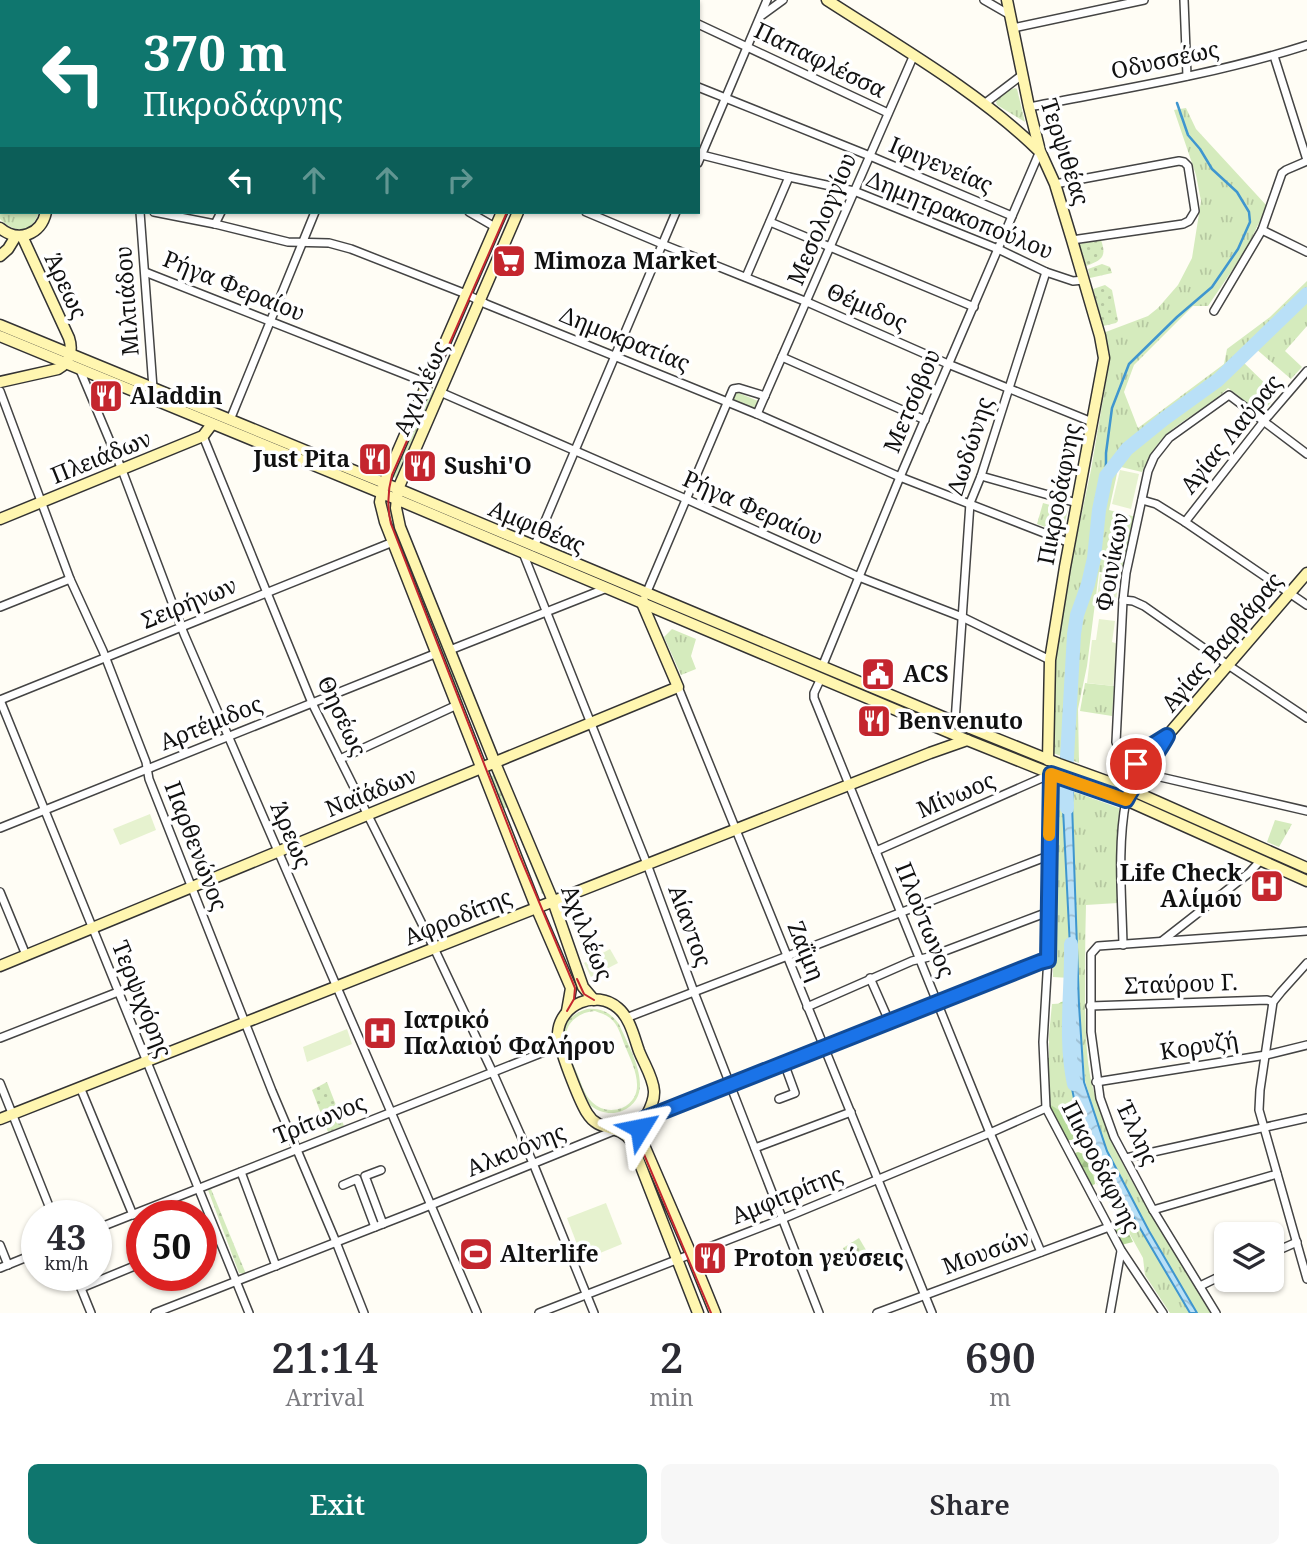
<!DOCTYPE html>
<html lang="en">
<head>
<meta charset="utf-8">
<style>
  :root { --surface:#fff; --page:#f7f7f7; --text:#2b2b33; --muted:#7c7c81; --accent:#0f766e }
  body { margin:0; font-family:"Noto Serif",serif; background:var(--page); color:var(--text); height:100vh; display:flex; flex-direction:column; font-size:26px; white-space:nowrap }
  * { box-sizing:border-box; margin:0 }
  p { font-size:23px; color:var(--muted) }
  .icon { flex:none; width:38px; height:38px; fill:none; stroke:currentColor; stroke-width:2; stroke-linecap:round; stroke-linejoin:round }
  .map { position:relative; height:1313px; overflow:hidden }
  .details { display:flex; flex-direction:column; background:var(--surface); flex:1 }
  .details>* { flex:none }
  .top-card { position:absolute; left:0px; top:0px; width:700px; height:214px; box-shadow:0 2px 5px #0004; background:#0f766e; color:#fff; overflow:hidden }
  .buttons { position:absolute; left:1214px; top:1222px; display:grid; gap:14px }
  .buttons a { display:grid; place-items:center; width:70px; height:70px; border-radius:10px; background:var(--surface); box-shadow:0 2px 5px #0004; font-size:35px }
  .speed { position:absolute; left:21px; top:1200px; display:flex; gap:14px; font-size:35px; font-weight:700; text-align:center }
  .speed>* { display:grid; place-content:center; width:91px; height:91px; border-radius:50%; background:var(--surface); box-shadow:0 2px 5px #0004; line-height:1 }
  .speed small { font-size:18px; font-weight:400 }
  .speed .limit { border:10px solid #d22; background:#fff; color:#111 }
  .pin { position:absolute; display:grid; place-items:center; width:60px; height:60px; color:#fff; margin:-30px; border:4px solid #fff; border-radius:50%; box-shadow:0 2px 7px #0007 }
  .me { position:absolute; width:77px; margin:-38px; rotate:55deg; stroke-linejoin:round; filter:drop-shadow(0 0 5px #0008) }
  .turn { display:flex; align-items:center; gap:24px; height:147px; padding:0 28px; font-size:32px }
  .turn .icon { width:91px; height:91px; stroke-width:2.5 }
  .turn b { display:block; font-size:49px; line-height:60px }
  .lanes { display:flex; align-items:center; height:66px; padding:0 28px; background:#0003; justify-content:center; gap:35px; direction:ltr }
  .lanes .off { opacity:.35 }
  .eta { display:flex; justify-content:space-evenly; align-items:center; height:119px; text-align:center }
  .eta b { font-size:42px; font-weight:600; line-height:49px }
  .cta { display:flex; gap:14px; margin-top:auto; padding:14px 28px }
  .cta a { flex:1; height:80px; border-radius:10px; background:var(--accent); color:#fff; font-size:28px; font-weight:600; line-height:80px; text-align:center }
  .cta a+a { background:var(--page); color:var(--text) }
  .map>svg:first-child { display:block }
  .grass { fill:url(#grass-dots); fill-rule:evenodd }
  .forest { fill:url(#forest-firs) }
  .park { fill:url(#park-tufts) }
  .pitch { fill:#e6f2cf }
  .water { fill:url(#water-waves); stroke:#3f96cf; stroke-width:2 }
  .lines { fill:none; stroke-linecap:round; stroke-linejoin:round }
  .stream { stroke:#3f96cf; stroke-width:2.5 }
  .river { stroke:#b9e0f7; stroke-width:14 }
  .street-casing { stroke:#444; stroke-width:10 }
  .secondary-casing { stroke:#333; stroke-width:13 }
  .street { stroke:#fff; stroke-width:7 }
  .secondary { stroke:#fff6b0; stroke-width:10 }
  .tram { stroke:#c4262e; stroke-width:2 }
  .route-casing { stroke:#114b97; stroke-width:18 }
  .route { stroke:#1a73e8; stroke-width:12 }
  .slow { stroke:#f59e0b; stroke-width:12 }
  .labels { text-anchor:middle; stroke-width:7; stroke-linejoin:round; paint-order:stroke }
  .street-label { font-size:23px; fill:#111; stroke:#fff }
  .poi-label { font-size:23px; font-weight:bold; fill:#111; stroke:#fff; text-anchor:start }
</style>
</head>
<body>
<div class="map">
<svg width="1307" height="1313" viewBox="0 0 1307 1313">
  <defs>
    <pattern id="grass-dots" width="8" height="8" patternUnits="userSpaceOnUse" patternTransform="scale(1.75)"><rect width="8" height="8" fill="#d5ebbd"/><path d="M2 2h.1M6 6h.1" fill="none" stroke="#b6c8a1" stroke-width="1.8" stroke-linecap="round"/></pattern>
    <pattern id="forest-firs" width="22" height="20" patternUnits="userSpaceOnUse" patternTransform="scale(1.75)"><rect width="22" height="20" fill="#b9dc9c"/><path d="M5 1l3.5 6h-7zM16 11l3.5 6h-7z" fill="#9ebc85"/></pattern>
    <pattern id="park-tufts" width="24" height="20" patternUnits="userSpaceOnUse" patternTransform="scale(1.75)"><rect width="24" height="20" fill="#d5ebbd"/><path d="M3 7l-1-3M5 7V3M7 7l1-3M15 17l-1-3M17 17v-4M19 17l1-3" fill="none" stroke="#b6c8a1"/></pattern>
    <pattern id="water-waves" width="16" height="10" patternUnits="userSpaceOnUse" patternTransform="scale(1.75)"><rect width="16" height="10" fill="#b9e0f7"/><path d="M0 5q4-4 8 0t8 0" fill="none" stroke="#9ebfd3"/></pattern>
  </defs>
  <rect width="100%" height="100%" fill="#fffdf5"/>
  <g class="grass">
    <path d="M1101 240C1107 257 1102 260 1086 266L1079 244Z"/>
    <polygon points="1102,264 1110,267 1112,273 1090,278 1088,269"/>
    <polygon points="1105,285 1112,290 1118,321 1116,323 1103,326 1093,289"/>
    <polygon points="465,304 467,305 432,390 435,390 471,307 473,308 401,474 398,473 396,478 391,476"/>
    <polygon points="385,501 395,505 441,635 434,637 392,531 385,507"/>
    <polygon points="442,639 464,695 461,697 464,706 461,707 435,641"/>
    <polygon points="497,774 546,893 542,894 508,807 503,809 538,897 535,898 487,778"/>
    <path d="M587 1009C601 1008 610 1012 619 1024 629 1048 659 1095 622 1111 612 1115 600 1113 591 1106 583 1099 580 1086 576 1077 565 1052 550 1020 587 1009ZM595 1011C600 1013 605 1014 610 1018 618 1024 621 1036 625 1046 633 1065 649 1095 622 1108 611 1112 600 1110 592 1102 584 1095 581 1082 577 1073 573 1063 567 1053 566 1043 563 1024 578 1012 595 1011Z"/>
    <polygon points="327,1082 344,1126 328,1132 312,1090"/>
    <polygon points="211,1189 246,1274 239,1273 208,1190"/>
    <polygon points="859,1238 869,1255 858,1265 850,1263 843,1248"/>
  </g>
  <g class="forest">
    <polygon points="1066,1001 1069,1008 1082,1134 1075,1140 1067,1140 1063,1136 1048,1107 1047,1086 1051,1085 1051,1077 1046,1077 1046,1058 1058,1057 1054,1007 1061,1002"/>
    <polygon points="1078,1152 1086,1155 1093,1170 1095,1184 1091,1186 1072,1154"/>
    <polygon points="1123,1222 1133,1242 1121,1245 1111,1226"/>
  </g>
  <g class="park">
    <path d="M1015 88 1017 89 1025 122 997 105 996 102C999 96 1008 90 1015 88Z"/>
    <path d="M1186 108 1196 129 1267 206 1246 250 1208 306H1193L1134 365 1124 392 1138 428 1224 364 1227 349 1270 317 1307 281V326L1285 351 1302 367 1291 379 1255 348 1242 361 1277 395 1261 414 1228 388C1210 407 1185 417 1166 435 1155 445 1149 458 1142 472L1121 467 1118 469 1109 510 1136 517 1121 575 1099 572 1087 666 1078 709 1079 763 1053 753 1054 658 1064 597 1091 470 1108 370 1110 353 1103 333 1148 316 1158 308 1178 285 1192 258 1201 201 1196 175 1174 110Z"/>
    <path d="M0 182H2V212H39C32 234 15 234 0 219Z"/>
    <polygon points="734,391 758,401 755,409 730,400"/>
    <polygon points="1043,503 1068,510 1062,533 1037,524"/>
    <polygon points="672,629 696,639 691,656 696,669 681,675 664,637"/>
    <polygon points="1085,683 1114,686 1112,716 1080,711"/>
    <path d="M1055 785 1119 808 1118 903 1086 905C1085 939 1085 973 1085 1007 1086 1035 1086 1065 1094 1092 1117 1173 1171 1242 1214 1313H1197L1149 1231 1106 1150 1085 1081 1079 1005 1072 803 1073 794 1063 789 1072 987 1070 1008 1071 1084 1077 1113 1098 1157 1190 1313H1170L1145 1275 1143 1258 1122 1220 1096 1183 1067 1115 1049 1104V1035L1052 1004 1070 1003V978L1053 977Z"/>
    <polygon points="1275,820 1292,824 1279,847 1267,842"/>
  </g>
  <g class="pitch">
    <polygon points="1120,470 1139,474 1131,509 1112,504"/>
    <polygon points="1100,574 1119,577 1115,609 1096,607"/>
    <polygon points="1099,619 1115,621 1112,642 1118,644 1113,686 1087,683 1092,640 1096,640"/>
    <polygon points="150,814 156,830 120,845 113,829"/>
    <polygon points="610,949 618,963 591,977 584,963"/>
    <polygon points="347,1029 352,1044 307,1062 303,1047"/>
    <polygon points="606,1203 622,1244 583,1260 567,1218"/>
  </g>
  <polygon class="water" points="1062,789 1073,793 1072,803 1079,1005 1084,1082 1107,1151 1149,1231 1197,1313 1190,1313 1098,1157 1077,1113 1071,1084 1070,1008 1072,987"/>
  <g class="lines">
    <polyline class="stream" points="1106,476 1106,453 1112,408 1129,364 1177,317 1212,287 1238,249 1250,222 1249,212 1237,192 1212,169 1200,149 1188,135 1177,103"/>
    <g class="river">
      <polyline points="1067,808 1066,775 1074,634 1077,615 1088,584 1094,558 1099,510 1106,476 1127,449 1164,419 1218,380 1307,294"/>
      <path d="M1071 944C1072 990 1064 1038 1074 1084"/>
    </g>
    <g class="street-casing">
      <g id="street">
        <polyline points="102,0 104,2"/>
        <polyline points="372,0 374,2"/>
        <polyline points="646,0 649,2"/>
        <polyline points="984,0 1010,15"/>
        <polyline points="1184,0 1187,76"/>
        <polyline points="126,2 127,0"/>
        <polyline points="237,2 238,0"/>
        <polyline points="404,2 405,0"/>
        <polyline points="417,2 418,0"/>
        <polyline points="515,2 517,0"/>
        <polyline points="761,16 783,0"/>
        <polyline points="698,24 888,113"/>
        <polyline points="1013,28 1144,0"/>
        <polyline points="1274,56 1307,160"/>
        <polyline points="698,87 870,156 1012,216"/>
        <polyline points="0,93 2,92"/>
        <polyline points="984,104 1022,75"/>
        <path d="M1029 107C1122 89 1217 74 1307 45"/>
        <polyline points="698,154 789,177 854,191 998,249 1046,272 1073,281 1084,280"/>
        <polyline points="698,163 767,0"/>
        <polyline points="1055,184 1179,161 1184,162 1188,166 1195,211 1189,221 1183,224 1072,240"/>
        <polyline points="140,212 153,388"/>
        <polyline points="154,212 215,224 288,242 329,243 351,249 466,294 486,304 757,414 900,477 1070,543"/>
        <polyline points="469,212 495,227"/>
        <polyline points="586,212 662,244 807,302 948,364 1092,422"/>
        <polyline points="770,222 974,307"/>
        <polyline points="215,224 221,212"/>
        <polyline points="1262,230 1307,252"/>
        <polyline points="145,272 427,383"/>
        <polyline points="746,277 789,177"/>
        <polyline points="1214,311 1262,230 1282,173 1286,170 1307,161"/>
        <polyline points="782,357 925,420"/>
        <polyline points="80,370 122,470 184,634 391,1112 477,1313"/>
        <polyline points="0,391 70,579 103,651 146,762 149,779 272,1091 336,1242 364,1313"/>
        <polyline points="440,392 686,499 859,577 962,617 1050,660"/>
        <polyline points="757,414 913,57"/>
        <polyline points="230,420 315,212"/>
        <polyline points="203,436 312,703 434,948 493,1073 533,1163 594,1313"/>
        <polyline points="981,476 1077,503"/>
        <polyline points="1142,500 1156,504 1185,522 1307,605"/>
        <polyline points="1185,522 1264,421 1307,371"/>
        <polyline points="534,547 676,212"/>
        <polyline points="523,553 647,864 694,992 819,1313"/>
        <polyline points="646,594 733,389 739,388 765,396"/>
        <polyline points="1123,600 1133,601 1144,606 1228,665 1307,718"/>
        <polyline points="0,607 70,579"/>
        <polyline points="450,650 607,588"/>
        <polyline points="822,667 900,477 1040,151"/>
        <polyline points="821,678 814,693 814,698 990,1133 1041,1252"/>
        <polyline points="678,687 932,1313"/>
        <polyline points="0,700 249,1313"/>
        <polyline points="0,700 393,542"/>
        <polyline points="955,722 970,503 981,476 1046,272"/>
        <polyline points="340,759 457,705"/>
        <path d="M1136 764C1127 758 1119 753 1116 742L1123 600 1126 573 1148 471 1154 457 1169 438 1229 395 1307 454"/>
        <polyline points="1143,773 1307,811"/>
        <polyline points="1051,774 1048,957 1043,1042 1046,1108 1121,1250 1163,1313"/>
        <polyline points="0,828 437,653"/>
        <polyline points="876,851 1051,774"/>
        <polyline points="0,892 26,955"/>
        <polyline points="1162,941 1249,873 1261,860"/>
        <path d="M1123 945C1122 898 1117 847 1126 800"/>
        <polyline points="1307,963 1281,992 1273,1002 1260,1090 1259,1110 1307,1279"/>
        <polyline points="870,978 889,1021"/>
        <polyline points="1090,1006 1267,1000 1273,1002"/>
        <polyline points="807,1007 912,961 929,957 1048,912"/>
        <polyline points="626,1018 1048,856"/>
        <polyline points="0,1038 118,992"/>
        <polyline points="1096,1082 1266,1055 1307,1045"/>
        <polyline points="0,1083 53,1216"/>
        <polyline points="80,1087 133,1215"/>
        <polyline points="779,1099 795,1093 784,1063"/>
        <polyline points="645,1118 1035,964 1048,960"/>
        <polyline points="755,1148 851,1112"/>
        <polyline points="1126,1158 1307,1118"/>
        <polyline points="381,1170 365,1176 383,1224"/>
        <polyline points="241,1172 276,1266"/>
        <polyline points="343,1185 357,1179 375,1227"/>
        <polyline points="1153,1210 1277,1174"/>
        <polyline points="96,1229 559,1046"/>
        <polyline points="201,1239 216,1233"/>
        <polyline points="0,1245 8,1265"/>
        <polyline points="1272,1253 1297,1242"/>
        <polyline points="0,1268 37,1253"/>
        <polyline points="76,1276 91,1313"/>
        <polyline points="1200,1286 1227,1273"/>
        <polyline points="81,1288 142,1263"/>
        <polyline points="155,1313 421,1209 616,1130"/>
        <polyline points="539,1313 782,1219 990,1133 1046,1108"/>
        <polyline points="877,1313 1109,1227"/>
        <polyline points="1110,1313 1121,1251"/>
        <polyline points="1216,1313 1153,1210 1114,1137 1100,1098 1091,1032 1091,954 1098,946 1307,931"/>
      </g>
    </g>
    <g class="secondary-casing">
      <g id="secondary">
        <path d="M827 0C898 46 979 92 1039 151"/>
        <polyline points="1007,0 1029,107 1040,151 1055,184 1072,240 1100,336 1104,358 1065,567 1050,660 1048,760"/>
        <polyline points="594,2 595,0"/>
        <polyline points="610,2 610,0"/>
        <polyline points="0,176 2,177"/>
        <polyline points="502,212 384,483 380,502 385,522 536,907 571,988 567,1011"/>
        <polyline points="518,212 398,489 396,508 400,527 495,763 553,901 583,987 594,1000"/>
        <path d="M0 228C18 243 41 235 46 212"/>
        <polyline points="0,256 8,249 16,236"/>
        <polyline points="0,325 384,483 955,722 1059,764 1131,790 1307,868"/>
        <polyline points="0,336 396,499 967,740 1057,776 1126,800 1307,881"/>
        <path d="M0 382 58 369C70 362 73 350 69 338L22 236"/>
        <polyline points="0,519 203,436 212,424"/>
        <polyline points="1117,789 1118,785 1151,746 1166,737"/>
        <polyline points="1129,794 1158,754 1167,736 1307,573"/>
        <polyline points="0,966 678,687 642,603 643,601"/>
        <polyline points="0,1119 930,753 967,740"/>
        <polyline points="617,1130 644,1119"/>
        <path d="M698 1313 631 1141C618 1123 599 1133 587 1113 580 1102 557 1045 558 1033 560 1004 596 989 618 1008 630 1018 634 1037 639 1051 644 1064 653 1077 654 1091 655 1108 640 1120 640 1136L691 1254 715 1313"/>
      </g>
    </g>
    <use href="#street" class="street"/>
    <use href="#secondary" class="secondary"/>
    <g class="tram">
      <polyline points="600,2 601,0"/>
      <path d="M507 212 392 475C387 493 387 507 391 524L519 854 575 988 574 999 567 1011"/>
      <polyline points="577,979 584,994 594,1000"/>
      <polyline points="640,1136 640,1142 643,1152 711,1313"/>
    </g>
  </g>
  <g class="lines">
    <g class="route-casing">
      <path id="route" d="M640 1128 644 1119 651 1116 1040 962 1048 960 1051 774 1126 800C1137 777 1155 759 1167 736L1151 746 1136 764"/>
    </g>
    <use href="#route" class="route"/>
    <polyline class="slow" points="1049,835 1051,774 1126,800 1139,779"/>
  </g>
  <defs>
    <g id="supermarket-square" transform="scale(1.75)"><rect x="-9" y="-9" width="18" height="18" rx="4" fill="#c4262e" stroke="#fff"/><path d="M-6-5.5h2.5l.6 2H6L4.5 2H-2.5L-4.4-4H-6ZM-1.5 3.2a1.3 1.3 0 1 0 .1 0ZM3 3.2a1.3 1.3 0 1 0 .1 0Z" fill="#fff"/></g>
    <g id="restaurant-square" transform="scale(1.75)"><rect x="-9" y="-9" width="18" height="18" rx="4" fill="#c4262e" stroke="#fff"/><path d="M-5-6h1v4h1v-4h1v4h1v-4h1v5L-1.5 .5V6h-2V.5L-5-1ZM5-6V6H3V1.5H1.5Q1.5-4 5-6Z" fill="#fff"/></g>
    <g id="civic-square" transform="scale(1.75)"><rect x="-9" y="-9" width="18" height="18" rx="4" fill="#c4262e" stroke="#fff"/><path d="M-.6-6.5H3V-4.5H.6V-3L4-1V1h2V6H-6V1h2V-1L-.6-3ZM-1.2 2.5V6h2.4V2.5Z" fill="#fff"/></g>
    <g id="hospital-square" transform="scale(1.75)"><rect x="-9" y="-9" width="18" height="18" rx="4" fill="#c4262e" stroke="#fff"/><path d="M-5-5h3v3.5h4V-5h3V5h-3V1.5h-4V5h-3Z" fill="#fff"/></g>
    <g id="stadium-square" transform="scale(1.75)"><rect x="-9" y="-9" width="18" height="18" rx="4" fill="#c4262e" stroke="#fff"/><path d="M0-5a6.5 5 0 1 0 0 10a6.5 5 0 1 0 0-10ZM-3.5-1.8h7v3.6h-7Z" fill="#fff"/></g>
  </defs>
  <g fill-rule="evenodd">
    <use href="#supermarket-square" x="509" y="261"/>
    <use href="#restaurant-square" x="106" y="396"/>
    <use href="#restaurant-square" x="375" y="459"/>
    <use href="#restaurant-square" x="420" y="466"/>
    <use href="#civic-square" x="878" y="674"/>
    <use href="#restaurant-square" x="874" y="721"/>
    <use href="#hospital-square" x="1267" y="886"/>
    <use href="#hospital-square" x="380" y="1033"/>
    <use href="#stadium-square" x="476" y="1254"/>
    <use href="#restaurant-square" x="710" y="1258"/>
  </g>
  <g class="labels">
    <g class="street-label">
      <text transform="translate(820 60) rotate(26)" y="8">Παπαφλέσσα</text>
      <text transform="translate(1165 60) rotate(-12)" y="8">Οδυσσέως</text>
      <text transform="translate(1065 152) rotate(72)" y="8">Τερψιθέας</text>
      <text transform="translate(941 165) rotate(23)" y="8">Ιφιγενείας</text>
      <text transform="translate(960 215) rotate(22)" y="8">Δημητρακοπούλου</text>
      <text transform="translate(822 219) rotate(-67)" y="8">Μεσολογγίου</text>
      <text transform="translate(66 286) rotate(65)" y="8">Άρεως</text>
      <text transform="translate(234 286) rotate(22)" y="8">Ρήγα Φεραίου</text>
      <text transform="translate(127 301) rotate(-94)" y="8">Μιλτιάδου</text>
      <text transform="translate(867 307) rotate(24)" y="8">Θέμιδος</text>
      <text transform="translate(625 339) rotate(22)" y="8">Δημοκρατίας</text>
      <text transform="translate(421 388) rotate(-66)" y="8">Αχιλλέως</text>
      <text transform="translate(912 401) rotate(-67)" y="8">Μετσόβου</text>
      <text transform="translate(1231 434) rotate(-51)" y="8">Αγίας Λαύρας</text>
      <text transform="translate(970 446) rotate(-72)" y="8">Δωδώνης</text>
      <text transform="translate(101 457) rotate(-22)" y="8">Πλειάδων</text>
      <text transform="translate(1059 494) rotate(-79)" y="8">Πικροδάφνης</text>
      <text transform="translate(753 508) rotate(24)" y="8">Ρήγα Φεραίου</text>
      <text transform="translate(537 527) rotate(23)" y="8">Αμφιθέας</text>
      <text transform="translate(1112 562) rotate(-80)" y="8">Φοινίκων</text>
      <text transform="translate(189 603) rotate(-22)" y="8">Σειρήνων</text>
      <text transform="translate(1222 642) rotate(-50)" y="8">Αγίας Βαρβάρας</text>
      <text transform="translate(342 716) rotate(65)" y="8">Θησέως</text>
      <text transform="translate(211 723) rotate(-22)" y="8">Αρτέμιδος</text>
      <text transform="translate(371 792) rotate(-22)" y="8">Ναϊάδων</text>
      <text transform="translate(956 795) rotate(-23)" y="8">Μίνωος</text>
      <text transform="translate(291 835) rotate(67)" y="8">Άρεως</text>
      <text transform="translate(196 846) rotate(69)" y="8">Παρθενώνος</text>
      <text transform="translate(458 917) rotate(-22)" y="8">Αφροδίτης</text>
      <text transform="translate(925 920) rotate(68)" y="8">Πλούτωνος</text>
      <text transform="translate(690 926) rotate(70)" y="8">Αίαντος</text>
      <text transform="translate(587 933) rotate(68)" y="8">Αχιλλέως</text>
      <text transform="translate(806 951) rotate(68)" y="8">Ζαΐμη</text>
      <text transform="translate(1181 984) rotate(-2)" y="8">Σταύρου Γ.</text>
      <text transform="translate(142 999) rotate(68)" y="8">Τερψιχόρης</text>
      <text transform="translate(1199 1046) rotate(-9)" y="8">Κορυζή</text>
      <text transform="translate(320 1119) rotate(-22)" y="8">Τρίτωνος</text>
      <text transform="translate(1137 1133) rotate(65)" y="8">Έλλης</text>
      <text transform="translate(516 1150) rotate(-22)" y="8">Αλκυόνης</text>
      <text transform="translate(1101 1167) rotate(63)" y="8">Πικροδάφνης</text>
      <text transform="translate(787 1195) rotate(-22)" y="8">Αμφιτρίτης</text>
      <text transform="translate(986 1252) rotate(-20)" y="8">Μουσών</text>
    </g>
    <g class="poi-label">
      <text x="534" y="269">Mimoza Market</text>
      <text x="130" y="404">Aladdin</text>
      <text x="350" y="467" text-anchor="end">Just Pita</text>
      <text x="444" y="474">Sushi'O</text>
      <text x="903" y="682">ACS</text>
      <text x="898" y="729">Benvenuto</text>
      <text x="1242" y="881" text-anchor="end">Life Check<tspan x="1242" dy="26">Αλίμου</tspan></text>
      <text x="404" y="1028">Ιατρικό<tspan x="404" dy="26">Παλαιού Φαλήρου</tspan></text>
      <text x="500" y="1262">Alterlife</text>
      <text x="734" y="1266">Proton γεύσεις</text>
    </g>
  </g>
</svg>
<div class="buttons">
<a><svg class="icon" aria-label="layers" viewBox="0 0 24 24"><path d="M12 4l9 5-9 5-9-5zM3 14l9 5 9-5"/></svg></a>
</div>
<div class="speed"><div>43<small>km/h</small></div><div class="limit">50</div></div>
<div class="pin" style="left:1136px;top:764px;background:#d93025"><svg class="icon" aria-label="arrive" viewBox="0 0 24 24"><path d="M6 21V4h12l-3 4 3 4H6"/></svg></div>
<svg class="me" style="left:640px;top:1128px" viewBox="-20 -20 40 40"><path d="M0-17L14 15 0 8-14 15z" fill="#1a73e8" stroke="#fff" stroke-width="4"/></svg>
<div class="top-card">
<div class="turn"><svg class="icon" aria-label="left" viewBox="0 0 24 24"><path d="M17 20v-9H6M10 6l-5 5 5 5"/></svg><div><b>370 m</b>Πικροδάφνης</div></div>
<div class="lanes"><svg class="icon" aria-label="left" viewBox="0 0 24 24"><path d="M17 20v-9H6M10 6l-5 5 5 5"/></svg><svg class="icon off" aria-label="ahead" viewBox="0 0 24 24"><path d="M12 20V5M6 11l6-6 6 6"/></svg><svg class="icon off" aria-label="ahead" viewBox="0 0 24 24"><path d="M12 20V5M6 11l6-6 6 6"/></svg><svg class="icon off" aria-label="right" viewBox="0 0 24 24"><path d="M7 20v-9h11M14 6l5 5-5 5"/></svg></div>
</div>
</div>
<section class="details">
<div class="eta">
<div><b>21:14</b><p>Arrival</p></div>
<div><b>2</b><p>min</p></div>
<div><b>690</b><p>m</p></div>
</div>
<div class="cta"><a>Exit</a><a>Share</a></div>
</section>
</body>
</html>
